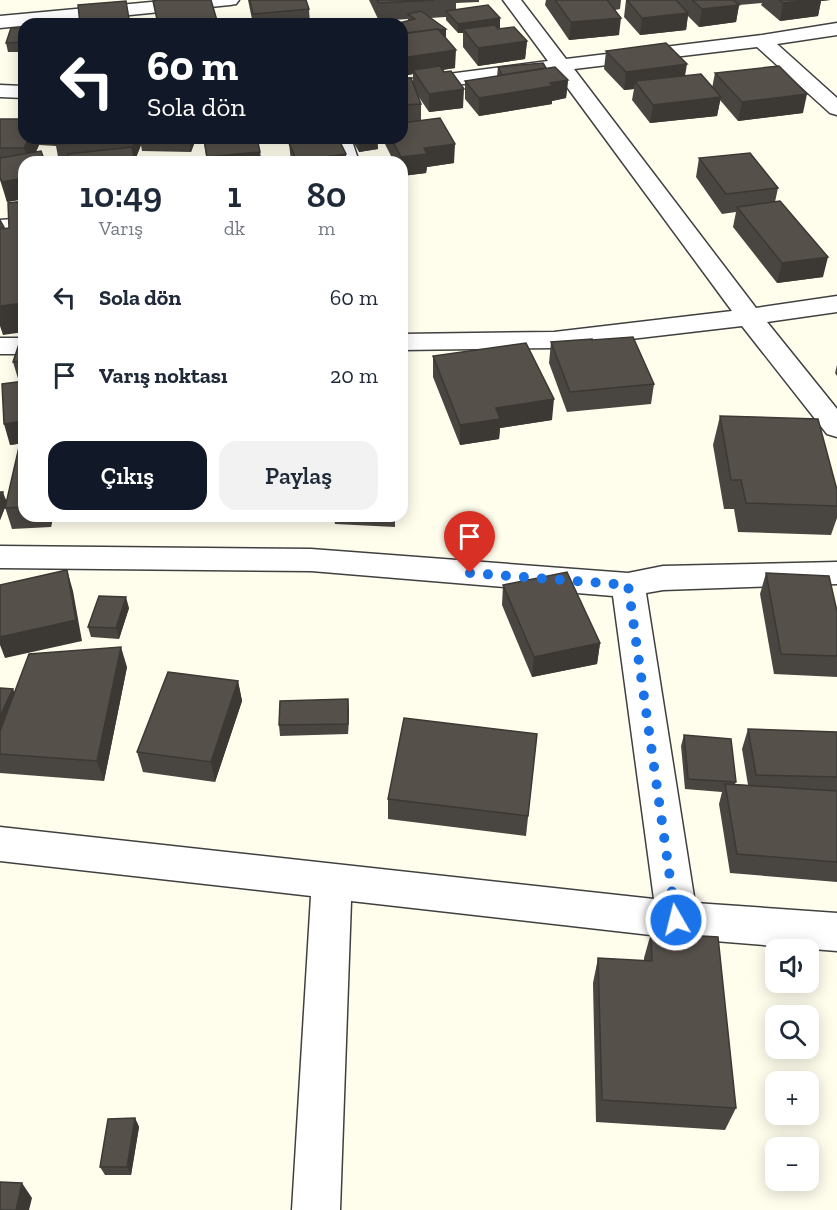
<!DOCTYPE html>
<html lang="tr">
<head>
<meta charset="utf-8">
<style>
  :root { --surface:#fff; --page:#f2f2f3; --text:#1f2937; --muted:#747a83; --accent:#111827 }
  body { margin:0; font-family:"Zilla Slab",serif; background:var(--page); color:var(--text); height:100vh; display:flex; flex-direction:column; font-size:22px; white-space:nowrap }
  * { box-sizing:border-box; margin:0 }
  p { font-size:20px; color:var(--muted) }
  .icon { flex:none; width:33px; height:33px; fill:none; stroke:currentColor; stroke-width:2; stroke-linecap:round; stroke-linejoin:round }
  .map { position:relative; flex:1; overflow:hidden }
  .drawer { position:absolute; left:18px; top:156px; width:390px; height:366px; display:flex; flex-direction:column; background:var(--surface); border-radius:18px; box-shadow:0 3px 15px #0003 }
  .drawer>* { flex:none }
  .guide { position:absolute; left:18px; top:18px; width:390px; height:126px; border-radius:18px; box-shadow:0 3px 15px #0003; background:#111827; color:#fff; overflow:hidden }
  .controls { position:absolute; left:765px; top:939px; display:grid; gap:12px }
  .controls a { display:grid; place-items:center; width:54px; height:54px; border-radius:12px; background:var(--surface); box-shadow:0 3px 15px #0003; font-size:30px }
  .pin { position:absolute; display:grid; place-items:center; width:51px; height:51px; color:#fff; margin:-62px -26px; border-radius:50% 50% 50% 0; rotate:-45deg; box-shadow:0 0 6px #0007 }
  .pin .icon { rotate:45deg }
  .me { position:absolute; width:66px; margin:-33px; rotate:352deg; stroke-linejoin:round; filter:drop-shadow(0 0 4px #0008) }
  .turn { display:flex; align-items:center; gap:21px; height:126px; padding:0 30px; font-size:27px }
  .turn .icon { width:78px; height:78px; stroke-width:2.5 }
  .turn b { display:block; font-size:42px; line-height:51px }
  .eta { display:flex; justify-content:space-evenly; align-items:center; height:102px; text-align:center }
  .eta b { font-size:36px; font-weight:600; line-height:42px }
  .button { display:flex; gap:12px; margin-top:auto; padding:12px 30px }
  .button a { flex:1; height:69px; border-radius:18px; background:var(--accent); color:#fff; font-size:24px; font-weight:600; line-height:69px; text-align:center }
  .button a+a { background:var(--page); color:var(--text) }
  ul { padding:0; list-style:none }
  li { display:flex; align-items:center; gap:18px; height:78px; padding:0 30px }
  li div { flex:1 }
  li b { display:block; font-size:22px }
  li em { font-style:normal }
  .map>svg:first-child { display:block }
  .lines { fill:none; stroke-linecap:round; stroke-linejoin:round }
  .minor-casing { stroke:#404040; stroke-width:3 }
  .minor { fill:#fff; fill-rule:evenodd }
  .wall { fill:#494540 }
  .shaded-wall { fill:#3c3834 }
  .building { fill:#55504a; stroke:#3c3834; stroke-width:1.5 }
  .route { stroke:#1a73e8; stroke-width:10; stroke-dasharray:0 18 }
</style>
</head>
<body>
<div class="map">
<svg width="837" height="1210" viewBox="0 0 837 1210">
  <rect width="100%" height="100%" fill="#fffeed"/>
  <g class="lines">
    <g class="minor-casing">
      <g id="minor">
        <polygon points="173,0 239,0 236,4 230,5 0,28 0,16"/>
        <polygon points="503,0 521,0 566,59 762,35 837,23 837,35 777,44 837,98 837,115 830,113 757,47 574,69 756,308 837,296 837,312 767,322 837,409 837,437 827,434 742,326 554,348 402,350 402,334 554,332 732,311 556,72 402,92 402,80 548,61"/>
        <polygon points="0,85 24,86 24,98 0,97"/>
        <polygon points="329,138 351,138 359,162 337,162"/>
        <polygon points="24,218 24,232 0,234 0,220"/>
        <rect x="0" y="338" width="24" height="16"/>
        <polygon points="0,546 311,549 628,573 663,566 837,562 837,584 663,590 646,593 695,903 837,913 837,951 677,938 351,901 340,1210 292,1210 311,896 0,861 0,827 654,899 613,596 311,571 0,568"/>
      </g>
    </g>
    <use href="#minor" class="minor"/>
  </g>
  <g class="wall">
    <polygon points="248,0 306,0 309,9 310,24 253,24"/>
    <polygon points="369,0 479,0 479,2 456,3 456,10 500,18 500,28 497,28 498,29 527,41 525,59 478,66 463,47 463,33 458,33 446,20 446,17 430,18 446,29 446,38 455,68 442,70 463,108 429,112 416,93 421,104 421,121 454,163 427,167 426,173 402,176 402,162 394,162 385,144 385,138 402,138 402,78 413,84 413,74 408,75 402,67 402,24 408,21 408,19 379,21"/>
    <polygon points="546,0 621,0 620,9 615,10 619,35 569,40 545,5"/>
    <polygon points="626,0 830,0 821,1 818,16 780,21 761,5 762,3 739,5 736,22 699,27 688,16 686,30 640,35 624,17"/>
    <polygon points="24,28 24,52 8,52 6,43"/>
    <polygon points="606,51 685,76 712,88 715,73 803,113 738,121 720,100 717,116 650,123 632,100 634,89 624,90 604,69"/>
    <polygon points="498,67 546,68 568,80 566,98 552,101 552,104 479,116 465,99 465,81 497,76"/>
    <polygon points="0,119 24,138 194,138 194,144 191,152 142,151 141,145 135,160 134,160 135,162 59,162 56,146 39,145 36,152 24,162 24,199 7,202 0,180"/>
    <polygon points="203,138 260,152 261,162 207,162"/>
    <polygon points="286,138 338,138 346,154 346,162 291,162 289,143"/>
    <polygon points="351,138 377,138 378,149 359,152"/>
    <polygon points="699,158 778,188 775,202 823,277 777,283 733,227 736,212 722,214 696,177"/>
    <polygon points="592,340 654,384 651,404 567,412 549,363 551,342"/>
    <polygon points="24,344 24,443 10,445 19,382 13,362"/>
    <polygon points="433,356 552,420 500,428 499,439 460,445 433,377"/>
    <polygon points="837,365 837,376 835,373"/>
    <polygon points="720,416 837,506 837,518 831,535 738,532 734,509 724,509 713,445"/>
    <polygon points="24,447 24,516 53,516 51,527 12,529 5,507 0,520 0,492 7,501"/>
    <polygon points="334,516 395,516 395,527 335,524"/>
    <polygon points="766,573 837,611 837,677 774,674 760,594"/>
    <polygon points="503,585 600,643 597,664 532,677 502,605"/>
    <polygon points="129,608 119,639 91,637 88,627"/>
    <polygon points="127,667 104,781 0,773 0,688 13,689 14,693"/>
    <polygon points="238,681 242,701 215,782 143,772 137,752"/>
    <polygon points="349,709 348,734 280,736 279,725"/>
    <polygon points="748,729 837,732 837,882 730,873 719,804 722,792 685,789 681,746 684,735 736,782 735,784 748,785 742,749"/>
    <polygon points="537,734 526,836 388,819 388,799"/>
    <polygon points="651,933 736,1108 725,1130 596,1122 593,983 598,958 644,961 644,958"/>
    <polygon points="135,1118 139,1127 131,1175 105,1175 100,1167"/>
  </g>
  <g class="shaded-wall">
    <polygon points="807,0 830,0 821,1 818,16 780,21 783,3"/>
    <polygon points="126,1 130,24 80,24"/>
    <polygon points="739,5 736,22 699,27 702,9"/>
    <polygon points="688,13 686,30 640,35 642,18"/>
    <polygon points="500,18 500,28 466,32 463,29 463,33 458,33 458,24"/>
    <polygon points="621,18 619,35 569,40 571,22"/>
    <polygon points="446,29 446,38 412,37"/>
    <polygon points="527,41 525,59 478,66 478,48"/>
    <polygon points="456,50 455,68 416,74 413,70 413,74 408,75 408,57"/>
    <polygon points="687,64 684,82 635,81 634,89 624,90 626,72"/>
    <polygon points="568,80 566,98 552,101 552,104 479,116 479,98"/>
    <polygon points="464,89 463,108 429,112 429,94"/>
    <polygon points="807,94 803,113 738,121 742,102"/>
    <polygon points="721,97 717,116 650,123 653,105"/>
    <polygon points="29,138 37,138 39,145 31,162 28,162 24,148"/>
    <polygon points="133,138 143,138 140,141 141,145 135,160 132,141"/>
    <polygon points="191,138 194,138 194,144 191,152 189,142"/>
    <polygon points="377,139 378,149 359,152 359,142"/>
    <polygon points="455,144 454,163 427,167 426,173 402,176 402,162 401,162 401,157 424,148"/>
    <polygon points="260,152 261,162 208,162 207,157"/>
    <polygon points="346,154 346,162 297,162 297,161"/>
    <polygon points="24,178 24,199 7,202 2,182"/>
    <polygon points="828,257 823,277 777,283 782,263"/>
    <polygon points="24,303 24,332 3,335 0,326 0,306"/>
    <polygon points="554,399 552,420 500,428 499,439 460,445 460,425 496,408"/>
    <polygon points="24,421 24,443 10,445 4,424"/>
    <polygon points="3,492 7,503 0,520 0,500"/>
    <polygon points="48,516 53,516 51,527"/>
    <polygon points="67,570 73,591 82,641 5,658 0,645 0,637"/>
    <polygon points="126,597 129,608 119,639 116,628"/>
    <polygon points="600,643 597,664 532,677 534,657"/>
    <polygon points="121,647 127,667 104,781 97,761"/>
    <polygon points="238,681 242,701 215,782 211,762"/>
    <polygon points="13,689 20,710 0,753 0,716"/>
    <polygon points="348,699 349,709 348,734"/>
    <polygon points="135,1118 139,1127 131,1175 127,1167"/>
    <polygon points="22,1183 32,1198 29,1210 16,1210"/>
  </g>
  <g class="building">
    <polygon points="158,0 211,0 218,24 158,24 153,1"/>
    <polygon points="250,0 306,0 309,9 253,14"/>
    <polygon points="377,0 434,0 379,3"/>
    <polygon points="555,0 607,0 621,18 571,22"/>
    <polygon points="627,0 676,0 688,13 642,18"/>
    <polygon points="692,0 733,0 739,5 702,9"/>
    <polygon points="779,0 811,0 783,3"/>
    <polygon points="126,1 129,19 80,24 78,5"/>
    <polygon points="488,5 500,18 458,24 446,11"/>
    <polygon points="421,11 446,29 440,30 438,29 407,33 402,29 402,24 395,24 415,19 408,14"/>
    <polygon points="495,25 498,29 514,27 527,41 478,48 463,29"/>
    <polygon points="11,28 24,28 24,42 6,43"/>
    <polygon points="438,29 456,50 408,57 402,49 402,34"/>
    <polygon points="666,43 687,64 626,72 606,51"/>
    <polygon points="543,63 546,68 502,75 498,67"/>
    <polygon points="440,66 444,72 451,71 464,89 429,94 413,70"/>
    <polygon points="779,66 807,94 742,102 715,73"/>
    <polygon points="555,67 568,80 550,83 553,86 479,98 465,81"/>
    <polygon points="701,74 721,97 653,105 635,81"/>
    <polygon points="402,78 411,78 421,104 402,105"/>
    <polygon points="440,118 455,144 424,148 427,154 401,157 391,138 402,138 402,123"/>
    <polygon points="0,119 24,119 24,138 29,138 24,148 0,148"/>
    <polygon points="60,138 133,138 132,141 55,144"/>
    <polygon points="141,138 191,138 189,142 140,141"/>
    <polygon points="204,138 257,138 260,152 207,157"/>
    <polygon points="290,138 309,138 291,141"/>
    <polygon points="311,138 338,138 346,154 297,161 288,141"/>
    <polygon points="356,138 377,138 377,139 359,142"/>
    <polygon points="132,147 135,162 69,162 68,154"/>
    <polygon points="41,151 45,162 24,162 24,178 2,182 0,177 0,158"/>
    <polygon points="750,153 778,188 726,194 699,158"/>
    <polygon points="24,201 24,303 0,306 0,229 9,228 8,203"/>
    <polygon points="780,201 828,257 782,263 737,207"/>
    <polygon points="0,220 4,227 0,228"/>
    <polygon points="633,337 654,384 570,392 551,342 592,339 592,340"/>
    <polygon points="526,343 554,399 496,408 500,419 460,425 433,356"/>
    <polygon points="19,344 24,344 24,361 13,362"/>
    <polygon points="24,381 24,421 4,424 2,384"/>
    <polygon points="720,416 818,419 837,490 837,506 746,503 741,480 731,480"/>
    <polygon points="19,447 24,447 24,507 5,508"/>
    <polygon points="0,492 3,492 0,500"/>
    <polygon points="67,570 76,620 0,637 0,585"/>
    <polygon points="567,572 600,643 534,657 503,585"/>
    <polygon points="766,573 829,576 837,611 837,656 781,654"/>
    <polygon points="99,596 126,597 116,628 88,627"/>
    <polygon points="121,647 97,761 0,754 0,731 29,654"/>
    <polygon points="168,672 238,681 211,762 137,752"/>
    <polygon points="0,688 13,689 0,716"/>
    <polygon points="348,699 348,724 279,725 280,701"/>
    <polygon points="404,718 537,734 528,816 388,799"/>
    <polygon points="748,729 837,732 837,777 756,775"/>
    <polygon points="684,735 731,739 736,782 688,779"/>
    <polygon points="725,784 837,791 837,862 737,854"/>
    <polygon points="651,933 718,937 736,1108 602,1100 598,958 652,961"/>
    <polygon points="135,1118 127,1167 100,1167 108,1119"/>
    <polygon points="0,1182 22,1183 16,1210 0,1210"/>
  </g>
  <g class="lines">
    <polyline class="route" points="470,573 628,585 676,920"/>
  </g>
</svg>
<div class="controls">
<a><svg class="icon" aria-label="sound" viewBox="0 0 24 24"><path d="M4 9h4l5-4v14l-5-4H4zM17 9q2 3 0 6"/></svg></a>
<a><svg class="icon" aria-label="search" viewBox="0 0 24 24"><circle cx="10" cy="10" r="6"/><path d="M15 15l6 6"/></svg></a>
<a>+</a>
<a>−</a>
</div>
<div class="pin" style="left:470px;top:573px;background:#d93025"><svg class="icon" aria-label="arrive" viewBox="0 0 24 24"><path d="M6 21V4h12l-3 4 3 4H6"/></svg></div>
<svg class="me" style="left:676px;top:920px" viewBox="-20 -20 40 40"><circle r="17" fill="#1a73e8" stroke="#fff" stroke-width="3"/><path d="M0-11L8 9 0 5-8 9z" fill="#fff"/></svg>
<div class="guide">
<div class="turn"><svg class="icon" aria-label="left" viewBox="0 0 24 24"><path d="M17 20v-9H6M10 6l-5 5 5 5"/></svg><div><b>60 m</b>Sola dön</div></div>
</div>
<section class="drawer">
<div class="eta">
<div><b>10:49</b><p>Varış</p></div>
<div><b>1</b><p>dk</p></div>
<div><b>80</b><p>m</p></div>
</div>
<ul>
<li><svg class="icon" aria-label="left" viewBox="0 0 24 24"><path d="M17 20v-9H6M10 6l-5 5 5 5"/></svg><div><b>Sola dön</b></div><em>60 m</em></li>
<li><svg class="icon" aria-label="arrive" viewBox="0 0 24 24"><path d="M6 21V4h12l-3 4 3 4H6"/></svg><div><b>Varış noktası</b></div><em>20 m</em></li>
</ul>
<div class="button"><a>Çıkış</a><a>Paylaş</a></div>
</section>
</div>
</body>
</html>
